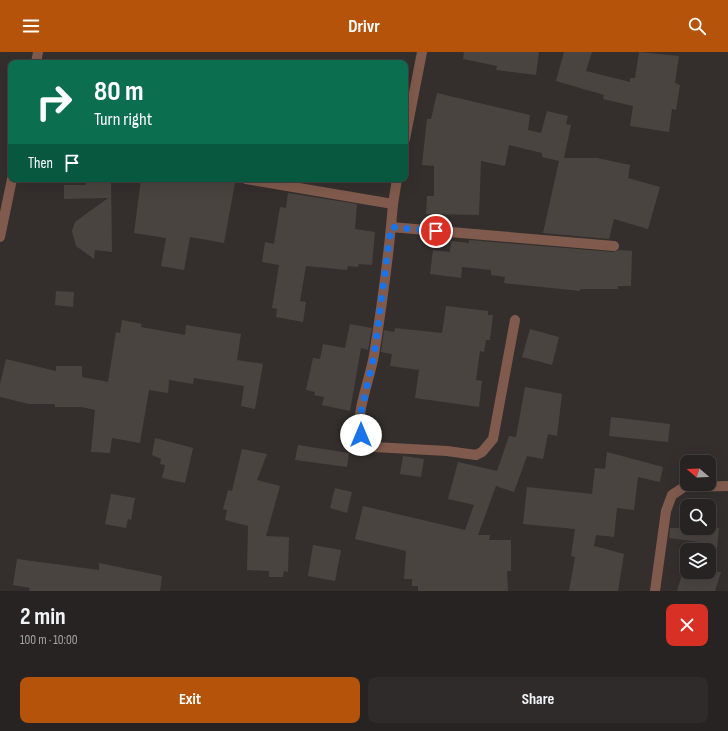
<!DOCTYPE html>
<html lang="en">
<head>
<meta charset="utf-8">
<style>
  :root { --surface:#272322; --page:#2f2b2a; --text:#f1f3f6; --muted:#a4a4a5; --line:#434040; --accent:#b45309 }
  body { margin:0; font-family:"Sofia Sans Condensed",sans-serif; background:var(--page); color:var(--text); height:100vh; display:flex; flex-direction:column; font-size:15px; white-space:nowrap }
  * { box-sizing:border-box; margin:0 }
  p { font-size:13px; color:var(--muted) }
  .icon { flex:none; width:22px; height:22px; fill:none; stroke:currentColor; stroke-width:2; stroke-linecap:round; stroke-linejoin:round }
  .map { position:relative; height:539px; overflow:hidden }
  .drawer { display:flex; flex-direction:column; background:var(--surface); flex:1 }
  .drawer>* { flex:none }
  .guide { position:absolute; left:8px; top:8px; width:400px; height:122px; border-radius:8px; box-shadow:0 4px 16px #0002,0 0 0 1px var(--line); background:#0b6e4f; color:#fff; overflow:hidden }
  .needle { width:26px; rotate:289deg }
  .fabs { position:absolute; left:680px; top:403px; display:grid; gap:8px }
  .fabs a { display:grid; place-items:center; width:36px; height:36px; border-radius:8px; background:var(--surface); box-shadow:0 4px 16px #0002,0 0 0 1px var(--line); font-size:20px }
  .pin { position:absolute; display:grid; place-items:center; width:34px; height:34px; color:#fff; margin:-17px; border:2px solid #fff; border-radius:50%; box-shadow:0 1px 4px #0007 }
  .me { position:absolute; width:44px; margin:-22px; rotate:0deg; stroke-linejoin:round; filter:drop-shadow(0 0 3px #0008) }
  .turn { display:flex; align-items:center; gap:14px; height:84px; padding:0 20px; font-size:18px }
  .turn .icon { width:52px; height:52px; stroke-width:2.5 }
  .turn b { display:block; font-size:28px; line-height:34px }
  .then { display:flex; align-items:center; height:38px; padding:0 20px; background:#0003; gap:8px; font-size:15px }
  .round { display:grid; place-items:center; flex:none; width:42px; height:42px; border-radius:8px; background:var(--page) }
  .overview { display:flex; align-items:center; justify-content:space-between; height:68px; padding:0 20px }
  h1 { font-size:24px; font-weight:700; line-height:30px }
  .button { display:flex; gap:8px; margin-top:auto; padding:8px 20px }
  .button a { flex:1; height:46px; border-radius:8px; background:var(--accent); color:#fff; font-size:16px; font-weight:700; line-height:46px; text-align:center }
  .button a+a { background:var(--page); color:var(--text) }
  header { display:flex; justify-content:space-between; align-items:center; height:52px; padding:0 20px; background:var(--accent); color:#fff; font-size:18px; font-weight:700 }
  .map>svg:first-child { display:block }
  .building { fill:#4a4441 }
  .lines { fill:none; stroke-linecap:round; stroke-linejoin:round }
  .minor { stroke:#805b4d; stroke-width:10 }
  .route { stroke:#1a73e8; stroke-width:7; stroke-dasharray:0 12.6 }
</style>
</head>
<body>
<header><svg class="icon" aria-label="menu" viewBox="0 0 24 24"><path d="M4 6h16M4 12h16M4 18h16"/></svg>Drivr<svg class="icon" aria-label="search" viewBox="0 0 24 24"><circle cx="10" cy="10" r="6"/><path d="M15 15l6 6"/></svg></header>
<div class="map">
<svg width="728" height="539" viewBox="0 0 728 539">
  <rect width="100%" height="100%" fill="#342f2d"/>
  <g class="building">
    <polygon points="464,0 539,0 536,23 496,18 497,14 463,7"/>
    <polygon points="564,0 592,0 586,19 630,30 630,26 635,26 639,0 679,4 675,31 680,33 676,58 672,57 669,80 630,74 633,54 603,47 604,43 556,29"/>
    <polygon points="437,41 530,63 528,78 541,81 547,59 568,64 566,72 571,73 564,106 597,106 630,113 628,126 660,135 648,177 614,167 609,187 543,181 559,109 542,105 542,101 509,93 505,114 481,109 479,163 426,162 427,144 434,144 434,114 422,113 427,67 431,67"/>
    <polygon points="85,127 111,127 112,200 95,198 94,207 76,194 72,179 75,170 108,146 64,147 64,133 86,133"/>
    <polygon points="141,127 211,127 235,131 224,191 190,185 184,218 161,214 166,186 134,181"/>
    <polygon points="288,141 357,152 355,177 375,180 372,213 359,212 358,215 348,214 347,218 306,214 300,249 306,250 303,270 276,265 277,257 272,256 279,213 262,210 265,190 274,192 280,155 286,156"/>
    <polygon points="469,188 613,200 619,198 632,199 631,234 618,234 618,237 580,237 580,239 504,231 505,225 491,223 491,218 462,215 461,226 430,222 433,198 450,200 451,189 469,191"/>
    <polygon points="56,239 74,240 73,255 55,253"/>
    <polygon points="446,254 488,259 488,263 493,263 490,288 486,288 484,300 480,299 476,328 482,329 479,355 415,346 419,318 390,314 392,302 381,300 384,278 394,280 395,276 442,281"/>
    <polygon points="122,268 142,272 141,275 185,283 186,273 241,282 237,308 263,312 255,357 241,354 244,334 194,326 193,332 169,328 168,341 149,338 140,391 112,386 110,401 91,400 95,358 81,355 55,355 55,352 29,352 0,345 0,332 6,307 56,319 56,314 82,314 82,325 108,330 116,280 120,281"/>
    <polygon points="350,272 372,276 368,298 361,296 350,359 322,353 324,345 314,343 315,340 306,338 313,306 320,307 323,292 345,296"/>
    <polygon points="530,277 559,285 552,313 522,305"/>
    <polygon points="525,335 562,342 557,384 548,382 543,407 527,404 514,440 496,434 478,483 490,483 489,488 511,488 511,519 507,519 508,539 418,539 418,534 412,534 412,527 404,527 406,499 355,487 363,454 465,478 474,453 448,447 458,410 497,419 509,384 516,385"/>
    <polygon points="611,365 670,372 668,390 609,384"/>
    <polygon points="155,386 193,396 185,431 162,426 165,413 160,412 161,407 152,403"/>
    <polygon points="298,393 349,401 347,415 295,408"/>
    <polygon points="242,397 267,402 257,428 280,434 266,484 289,485 288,520 284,519 283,525 269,525 269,519 247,518 248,474 225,468 227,458 223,457 228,438 232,439"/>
    <polygon points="607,400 663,415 660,430 638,425 634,458 617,456 614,485 596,483 594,494 624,502 618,539 569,539 575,505 571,504 575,477 523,472 527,435 592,442 595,416 605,417"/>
    <polygon points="403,404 424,407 421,425 400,422"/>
    <polygon points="335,436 352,440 347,461 330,456"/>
    <polygon points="111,442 135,446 131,468 128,467 126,476 105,472"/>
    <polygon points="670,476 719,476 717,496 699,494 699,490 669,486"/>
    <polygon points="313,493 341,498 335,529 308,524"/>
    <polygon points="17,507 99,518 99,511 162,524 160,539 29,539 30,536 13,533"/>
    <polygon points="683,519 695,522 696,520 721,520 715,539 677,539"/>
  </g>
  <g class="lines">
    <g class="minor">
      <polyline points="36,11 38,0"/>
      <polyline points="405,87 422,0"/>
      <polyline points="246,127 393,152"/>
      <path d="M397 127 393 152C389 202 382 253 374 303 370 326 358 355 359 378 360 387 366 392 374 395L447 399 476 403 482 400 493 387 515 268"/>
      <polyline points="391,175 614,194"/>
      <polyline points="0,185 12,127"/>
      <polyline points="655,539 666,459 672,443 684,435 728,434"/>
    </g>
  </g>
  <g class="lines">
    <polyline class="route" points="361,383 360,364 374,304 391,175 436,179"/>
  </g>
</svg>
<div class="fabs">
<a><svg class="needle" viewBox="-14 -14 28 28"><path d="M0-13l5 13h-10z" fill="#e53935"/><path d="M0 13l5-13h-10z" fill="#a4a4a5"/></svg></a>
<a><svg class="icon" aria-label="search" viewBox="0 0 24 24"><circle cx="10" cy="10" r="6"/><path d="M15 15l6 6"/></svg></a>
<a><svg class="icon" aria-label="layers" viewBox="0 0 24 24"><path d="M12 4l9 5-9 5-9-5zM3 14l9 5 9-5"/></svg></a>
</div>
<div class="pin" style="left:436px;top:179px;background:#d93025"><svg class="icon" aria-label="arrive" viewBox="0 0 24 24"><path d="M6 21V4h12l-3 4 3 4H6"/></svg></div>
<svg class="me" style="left:361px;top:383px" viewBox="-20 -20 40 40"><circle r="19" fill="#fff"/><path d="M0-13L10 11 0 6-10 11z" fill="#1a73e8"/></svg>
<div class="guide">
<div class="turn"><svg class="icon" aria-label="right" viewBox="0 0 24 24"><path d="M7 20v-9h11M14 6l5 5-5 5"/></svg><div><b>80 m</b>Turn right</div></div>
<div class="then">Then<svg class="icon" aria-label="arrive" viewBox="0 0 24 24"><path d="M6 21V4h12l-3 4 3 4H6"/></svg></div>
</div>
</div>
<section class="drawer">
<div class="overview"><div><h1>2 min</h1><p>100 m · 10:00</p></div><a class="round" style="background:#d93025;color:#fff"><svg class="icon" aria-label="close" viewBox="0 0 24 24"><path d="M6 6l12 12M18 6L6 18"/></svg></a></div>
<div class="button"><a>Exit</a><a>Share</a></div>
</section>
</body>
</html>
